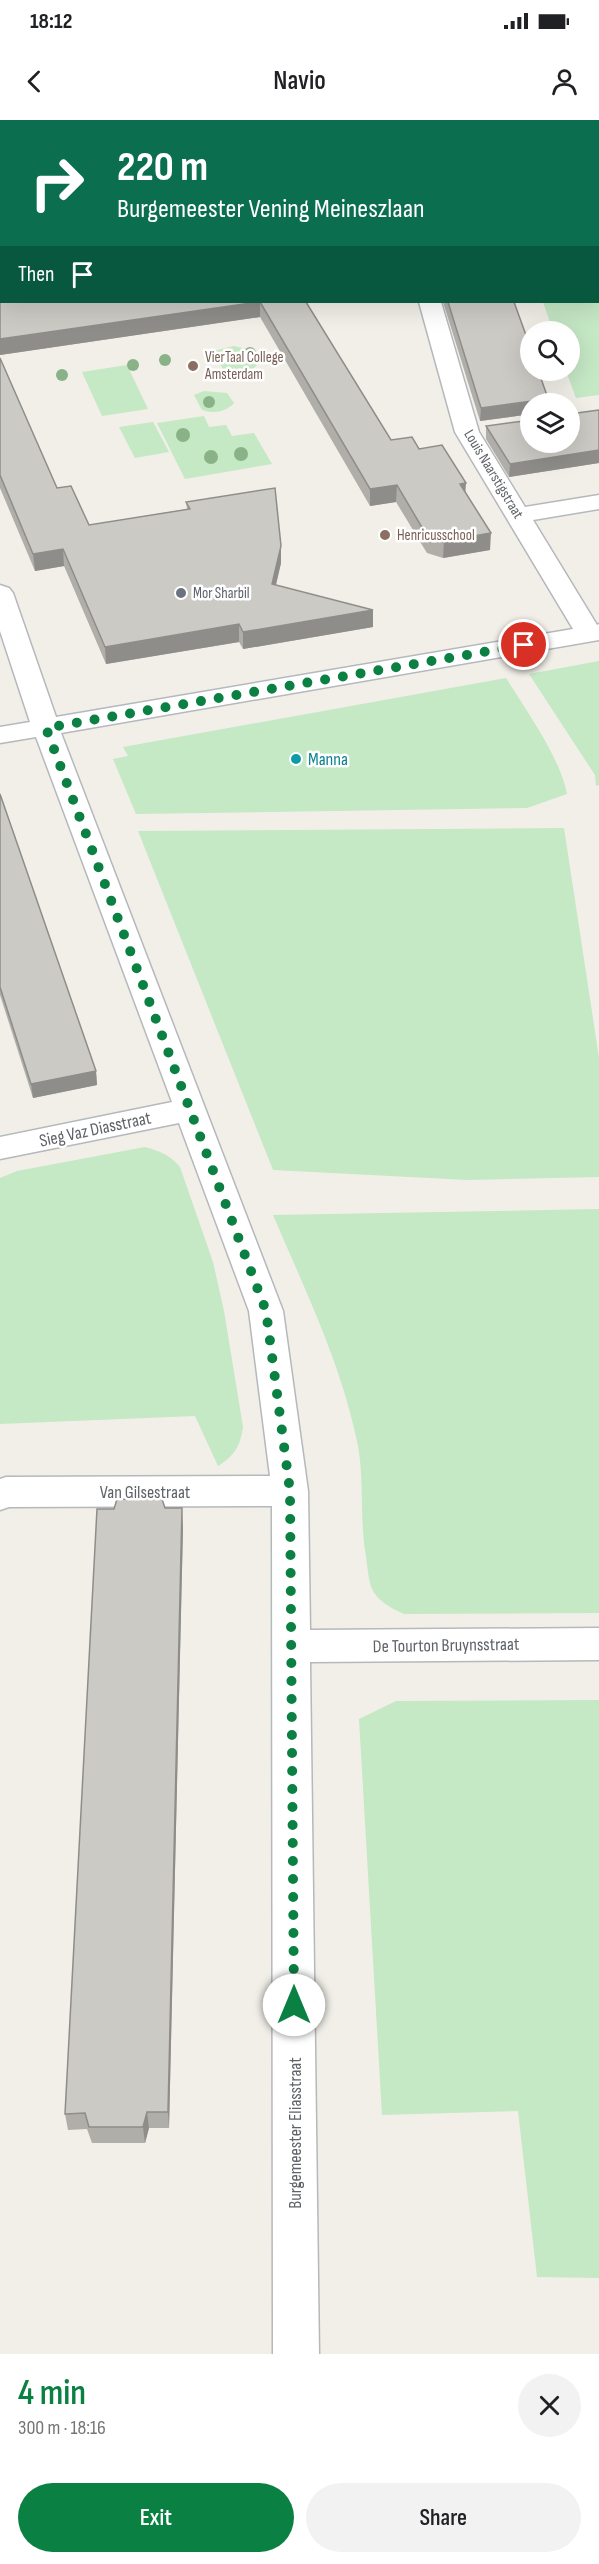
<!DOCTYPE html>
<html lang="en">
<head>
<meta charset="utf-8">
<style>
  :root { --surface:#fff; --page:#f2f2f2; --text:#202124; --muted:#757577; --accent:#0b8043 }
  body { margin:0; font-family:"Sofia Sans Condensed",sans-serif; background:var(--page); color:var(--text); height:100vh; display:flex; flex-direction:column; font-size:22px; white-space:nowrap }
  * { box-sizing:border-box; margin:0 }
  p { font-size:20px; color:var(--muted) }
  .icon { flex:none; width:33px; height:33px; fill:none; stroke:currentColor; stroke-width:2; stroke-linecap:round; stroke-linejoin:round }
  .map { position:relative; height:2234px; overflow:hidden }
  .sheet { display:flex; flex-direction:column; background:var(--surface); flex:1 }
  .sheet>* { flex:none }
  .hud { position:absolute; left:0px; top:0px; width:600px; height:183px; box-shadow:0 6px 24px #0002; background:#0b6e4f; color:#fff; overflow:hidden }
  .tools { position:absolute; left:520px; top:201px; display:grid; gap:12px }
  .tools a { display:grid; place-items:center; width:60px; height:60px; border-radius:50%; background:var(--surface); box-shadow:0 6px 24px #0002; font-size:30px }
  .pin { position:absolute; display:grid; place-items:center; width:51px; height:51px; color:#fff; margin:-26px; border:3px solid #fff; border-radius:50%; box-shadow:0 2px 6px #0007 }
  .me { position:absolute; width:66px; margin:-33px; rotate:0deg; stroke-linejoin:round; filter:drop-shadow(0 0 4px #0008) }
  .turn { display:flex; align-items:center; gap:21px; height:126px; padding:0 18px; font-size:27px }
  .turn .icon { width:78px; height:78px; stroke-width:2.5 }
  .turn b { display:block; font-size:42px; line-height:51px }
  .then { display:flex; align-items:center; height:57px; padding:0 18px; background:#0003; gap:12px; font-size:22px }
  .round { display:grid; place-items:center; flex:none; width:63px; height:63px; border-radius:32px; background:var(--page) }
  .head { display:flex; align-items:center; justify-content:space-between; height:102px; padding:0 18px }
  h1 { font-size:36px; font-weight:600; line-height:45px; color:var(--accent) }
  .cta { display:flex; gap:12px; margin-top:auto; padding:12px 18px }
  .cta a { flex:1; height:69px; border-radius:36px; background:var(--accent); color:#fff; font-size:24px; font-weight:600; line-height:69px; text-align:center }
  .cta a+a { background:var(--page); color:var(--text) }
  .status { display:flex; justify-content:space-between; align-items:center; height:42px; padding:0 30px; background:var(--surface); direction:ltr }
  .status svg { height:16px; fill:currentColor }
  header { display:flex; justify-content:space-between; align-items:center; height:78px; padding:0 18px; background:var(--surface); font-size:27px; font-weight:600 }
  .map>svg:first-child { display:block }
  .green { fill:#c5e8c5 }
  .water { fill:#aadaff }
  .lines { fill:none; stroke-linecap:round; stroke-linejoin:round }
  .street-casing { stroke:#b5b8bc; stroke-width:3 }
  .primary-casing { stroke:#f2c960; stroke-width:3 }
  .street { fill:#fff; fill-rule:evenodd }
  .primary { fill:#fff2af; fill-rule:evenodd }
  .tree { fill:#89b387 }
  .wall { fill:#afaea9 }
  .shaded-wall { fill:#8f8d8a }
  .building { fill:#cccac5; stroke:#8f8d8a; stroke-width:1.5 }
  .route { stroke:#0b8043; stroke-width:10; stroke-dasharray:0 18 }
  .education-dot { fill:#8d6e63; stroke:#fff; stroke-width:2 }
  .worship-dot { fill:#6b7280; stroke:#fff; stroke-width:2 }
  .culture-dot { fill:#0f9aa8; stroke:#fff; stroke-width:2 }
  .labels { text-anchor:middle; stroke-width:5; stroke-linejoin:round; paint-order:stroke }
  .far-education-label { font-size:15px; fill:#785e54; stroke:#fff; text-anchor:start }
  .far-street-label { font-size:15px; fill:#5f6368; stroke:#fff }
  .far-worship-label { font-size:15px; fill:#5b616d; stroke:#fff; text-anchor:start }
  .culture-label { font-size:18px; fill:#0d838f; stroke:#fff; text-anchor:start }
  .street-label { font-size:18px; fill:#5f6368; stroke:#fff }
</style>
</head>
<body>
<div class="status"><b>18:12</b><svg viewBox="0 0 49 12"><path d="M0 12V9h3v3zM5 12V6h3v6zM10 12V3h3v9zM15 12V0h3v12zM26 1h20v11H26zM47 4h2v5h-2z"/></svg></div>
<header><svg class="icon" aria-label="back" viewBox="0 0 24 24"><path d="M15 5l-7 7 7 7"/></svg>Navio<svg class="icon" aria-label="person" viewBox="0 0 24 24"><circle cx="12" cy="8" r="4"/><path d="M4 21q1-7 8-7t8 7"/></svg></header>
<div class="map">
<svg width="599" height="2234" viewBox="0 0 599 2234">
  <rect width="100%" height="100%" fill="#f1efe8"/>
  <g class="green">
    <polygon points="599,149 599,275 576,278 566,251 570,250 570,212 553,211 543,182 598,182"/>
    <path d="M234 226 254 231C269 252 237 255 223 249L213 231Z"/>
    <polygon points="127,245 148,289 102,296 82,252"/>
    <path d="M204 271 227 273 234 283C226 292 213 294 202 290L194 275Z"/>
    <polygon points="204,296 209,307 226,305 232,316 254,313 272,344 185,359 157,303"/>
    <polygon points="153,302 169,332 135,338 119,307"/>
    <polygon points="599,541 599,665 596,666 595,655 529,554"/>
    <path d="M506 558C526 590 560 637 567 674L527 688 136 694 113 639 128 636 123 627Z"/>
    <polygon points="564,708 599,938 599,1057 468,1060 273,1050 138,711"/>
    <path d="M145 1027C160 1031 170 1035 180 1047L213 1142 224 1191 243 1307C240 1327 234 1336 218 1346L195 1296 0 1304V1058L17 1051Z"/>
    <path d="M599 1089V1493L404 1494C366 1476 371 1468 365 1430 360 1396 364 1359 358 1326 342 1245 305 1170 273 1095Z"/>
    <polygon points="599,1580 599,2158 537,2157 518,1991 382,1995 359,1599 396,1581"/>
  </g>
  <polygon class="water" points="0,0 225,0 2,2 0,29"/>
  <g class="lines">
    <g class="street-casing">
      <g id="street">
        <rect x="598" y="87" width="1" height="12"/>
        <polygon points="419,182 441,182 479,312 525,387 599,375 599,389 533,400 597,505 599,504 599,520 61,613 283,1191 308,1371 310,1510 599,1508 599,1540 310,1542 319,2234 273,2234 272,1386 9,1387 0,1390 0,1359 6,1357 270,1356 249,1191 179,1003 0,1039 0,1017 172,982 36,617 0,623 0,607 30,602 0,511 0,465 9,468 13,473 56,597 573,509 455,312"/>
      </g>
    </g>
    <g class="primary-casing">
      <g id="primary">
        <polygon points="314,0 344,0 312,2"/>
        <polygon points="531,0 561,0 529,2"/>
        <rect x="0" y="37" width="2" height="12"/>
        <rect x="0" y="66" width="2" height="12"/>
      </g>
    </g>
    <use href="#street" class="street"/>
    <use href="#primary" class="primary"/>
  </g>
  <g class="tree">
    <circle cx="250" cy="233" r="6"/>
    <circle cx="165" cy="240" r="6"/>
    <circle cx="133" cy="245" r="6"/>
    <circle cx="62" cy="255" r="6"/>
    <circle cx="209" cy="282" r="6"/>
    <circle cx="183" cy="315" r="7"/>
    <circle cx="241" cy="334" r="7"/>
    <circle cx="211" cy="337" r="7"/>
  </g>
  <g class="wall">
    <polygon points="0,156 306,182 391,320 419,329 465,374 490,430 443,438 427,433 396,382 370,386 260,197 0,235"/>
    <polygon points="443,182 514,182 550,284 531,284 531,294 480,301"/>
    <polygon points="0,238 57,368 89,405 187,389 186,382 281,426 281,443 276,465 373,507 243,529 239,522 106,544 64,446 35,451 0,368"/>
    <polygon points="599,290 599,343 509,357 486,319 486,306 531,322"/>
    <polygon points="0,674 96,951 97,965 33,978 0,875"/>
    <polygon points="165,1388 183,1407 169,2008 149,2008 145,2023 92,2023 87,2009 68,2010 65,1994"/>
  </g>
  <g class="shaded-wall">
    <polygon points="260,182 260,197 0,235 0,219"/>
    <polygon points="532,281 531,294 480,301 481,288"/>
    <polygon points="599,330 599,343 509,357 510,344"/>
    <polygon points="466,363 465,380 460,364"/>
    <polygon points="397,365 396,382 370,386 370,369"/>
    <polygon points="491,413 490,430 443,438 444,421"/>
    <polygon points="281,426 281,443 272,481 272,464"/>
    <polygon points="63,429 64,446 35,451 33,434"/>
    <polygon points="373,490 373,507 243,529 243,512"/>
    <polygon points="239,504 239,522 106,544 105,527"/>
    <polygon points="96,951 97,965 33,978 31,964"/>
    <polygon points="182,1388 183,1407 169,2008 168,1992"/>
    <polygon points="147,1992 149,2008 145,2023 143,2007"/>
  </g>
  <g class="building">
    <polygon points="0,156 2,156 2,182 257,182 0,219"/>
    <polygon points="260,182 306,182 391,320 412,317 419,329 442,325 466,363 460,364 491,413 444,421 427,416 397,365 370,369"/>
    <polygon points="448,182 514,182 531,229 531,250 538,250 550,284 534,284 532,281 481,288"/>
    <polygon points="0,238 57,368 71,366 89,405 190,389 186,382 275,368 281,426 272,464 373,490 243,512 239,504 105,527 63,429 33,434 0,355"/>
    <polygon points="599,290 599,330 510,344 486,306 531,300 531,322 570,322 570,294"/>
    <polygon points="0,674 96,951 31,964 0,867"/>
    <polygon points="117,1379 162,1379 165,1388 182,1388 168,1992 147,1992 143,2007 89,2007 85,1993 65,1994 97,1389 114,1389"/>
  </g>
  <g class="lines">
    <polyline class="route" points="294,1885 290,1371 266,1191 46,608 524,525"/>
  </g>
  <g class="education-dot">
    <circle cx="193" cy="246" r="6"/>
    <circle cx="385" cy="415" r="6"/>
  </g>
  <circle class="worship-dot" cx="181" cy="473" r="6"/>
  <circle class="culture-dot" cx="296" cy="639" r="6"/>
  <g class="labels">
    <g class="far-education-label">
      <text x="205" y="242">VierTaal College<tspan x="205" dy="17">Amsterdam</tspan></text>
      <text x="397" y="420">Henricusschool</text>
    </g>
    <g class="far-street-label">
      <text transform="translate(494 354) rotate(59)" y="5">Louis Naarstigstraat</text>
    </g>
    <g class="far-worship-label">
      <text x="193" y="478">Mor Sharbil</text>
    </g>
    <g class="culture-label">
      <text x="308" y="645">Manna</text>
    </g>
    <g class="street-label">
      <text transform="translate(95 1009) rotate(-12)" y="6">Sieg Vaz Diasstraat</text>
      <text x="145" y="1378">Van Gilsestraat</text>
      <text transform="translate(446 1525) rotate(-1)" y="6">De Tourton Bruynsstraat</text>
      <text transform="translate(295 2013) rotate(-90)" y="6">Burgemeester Eliasstraat</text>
    </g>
  </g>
</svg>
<div class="tools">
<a><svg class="icon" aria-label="search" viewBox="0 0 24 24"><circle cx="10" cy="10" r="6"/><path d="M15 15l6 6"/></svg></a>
<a><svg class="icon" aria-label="layers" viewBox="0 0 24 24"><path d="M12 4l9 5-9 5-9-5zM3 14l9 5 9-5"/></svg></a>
</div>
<div class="pin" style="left:524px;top:525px;background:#d93025"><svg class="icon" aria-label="arrive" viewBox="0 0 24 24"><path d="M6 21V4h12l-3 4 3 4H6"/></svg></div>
<svg class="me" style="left:294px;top:1885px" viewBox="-20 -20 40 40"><circle r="19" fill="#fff"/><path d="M0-13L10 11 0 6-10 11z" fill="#0b8043"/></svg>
<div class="hud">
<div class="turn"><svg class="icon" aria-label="right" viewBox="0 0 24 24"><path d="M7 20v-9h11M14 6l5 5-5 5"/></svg><div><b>220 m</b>Burgemeester Vening Meineszlaan</div></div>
<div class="then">Then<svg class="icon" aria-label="arrive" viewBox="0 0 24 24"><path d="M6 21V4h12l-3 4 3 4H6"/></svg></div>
</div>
</div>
<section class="sheet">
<div class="head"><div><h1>4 min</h1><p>300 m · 18:16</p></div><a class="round"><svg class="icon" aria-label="close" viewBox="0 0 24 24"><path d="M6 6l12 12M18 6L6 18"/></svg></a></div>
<div class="cta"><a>Exit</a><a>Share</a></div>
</section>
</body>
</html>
